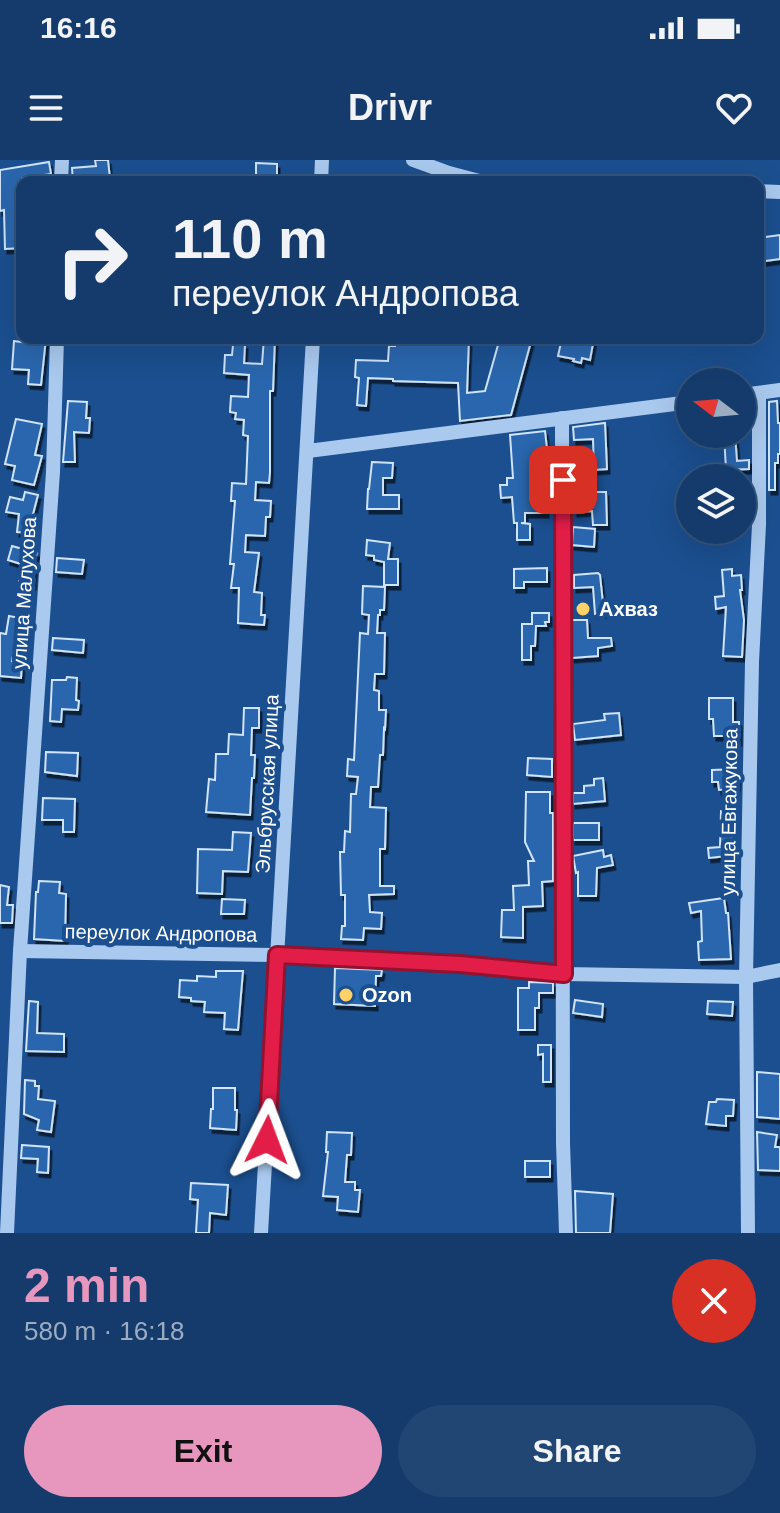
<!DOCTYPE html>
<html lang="en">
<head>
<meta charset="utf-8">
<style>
  :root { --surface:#143b6b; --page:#214673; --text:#f1f3f6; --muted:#9dadc1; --line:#33557e; --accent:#e797bd }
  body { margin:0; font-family:Arial,sans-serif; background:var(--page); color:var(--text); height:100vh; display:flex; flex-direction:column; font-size:30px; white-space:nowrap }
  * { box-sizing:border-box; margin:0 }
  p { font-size:26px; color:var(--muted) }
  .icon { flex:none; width:44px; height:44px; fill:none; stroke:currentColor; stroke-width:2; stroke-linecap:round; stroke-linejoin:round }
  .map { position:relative; height:1073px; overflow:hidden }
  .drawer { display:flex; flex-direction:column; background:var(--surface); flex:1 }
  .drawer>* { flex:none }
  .banner { position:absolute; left:16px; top:16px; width:748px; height:168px; border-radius:16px; box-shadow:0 8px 32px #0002,0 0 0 2px var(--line); background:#143b6b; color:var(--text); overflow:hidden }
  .needle { width:52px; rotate:286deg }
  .fabs { position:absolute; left:676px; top:208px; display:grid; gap:16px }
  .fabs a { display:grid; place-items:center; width:80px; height:80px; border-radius:50%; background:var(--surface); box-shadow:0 8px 32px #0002,0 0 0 2px var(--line); font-size:40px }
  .pin { position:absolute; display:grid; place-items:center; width:68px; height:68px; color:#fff; margin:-34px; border-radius:16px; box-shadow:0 4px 12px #0006 }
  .me { position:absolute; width:88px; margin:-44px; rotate:3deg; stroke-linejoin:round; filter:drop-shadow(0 0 6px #0008) }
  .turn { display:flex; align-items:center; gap:28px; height:168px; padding:0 24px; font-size:36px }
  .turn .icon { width:104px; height:104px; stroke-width:2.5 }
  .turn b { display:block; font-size:56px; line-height:68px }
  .round { display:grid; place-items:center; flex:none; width:84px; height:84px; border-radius:42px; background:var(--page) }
  .headline { display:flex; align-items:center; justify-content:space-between; height:136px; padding:0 24px }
  h1 { font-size:48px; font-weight:700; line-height:60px; color:var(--accent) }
  .primary-button { display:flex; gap:16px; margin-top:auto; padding:16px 24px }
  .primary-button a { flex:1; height:92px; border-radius:48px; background:var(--accent); color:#111; font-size:32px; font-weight:700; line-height:92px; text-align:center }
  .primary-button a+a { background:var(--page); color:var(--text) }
  .status { display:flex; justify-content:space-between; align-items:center; height:56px; padding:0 40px; background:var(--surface); direction:ltr }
  .status svg { height:22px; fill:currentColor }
  header { display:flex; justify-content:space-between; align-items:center; height:104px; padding:0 24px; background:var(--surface); font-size:36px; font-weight:700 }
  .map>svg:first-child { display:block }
  .building { fill:#2a66ad; stroke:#cfe3fa; stroke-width:2; filter:url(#shadow) }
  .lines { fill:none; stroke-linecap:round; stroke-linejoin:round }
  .minor { stroke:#a9c9ee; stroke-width:14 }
  .route-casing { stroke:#92132f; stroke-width:20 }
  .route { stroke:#e11d48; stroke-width:14 }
  .poi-dot { fill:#ffd166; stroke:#1b4f8f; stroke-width:3 }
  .labels { text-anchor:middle; stroke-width:8; stroke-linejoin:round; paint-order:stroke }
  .street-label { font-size:20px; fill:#fff; stroke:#1b4f8f }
  .poi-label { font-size:20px; font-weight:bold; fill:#fff; stroke:#1b4f8f; text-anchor:start }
</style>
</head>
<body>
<div class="status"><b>16:16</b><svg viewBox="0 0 49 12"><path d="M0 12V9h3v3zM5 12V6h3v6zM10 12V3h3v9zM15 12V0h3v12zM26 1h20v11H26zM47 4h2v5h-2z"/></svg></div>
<header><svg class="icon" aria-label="menu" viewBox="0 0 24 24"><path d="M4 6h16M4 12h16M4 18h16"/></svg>Drivr<svg class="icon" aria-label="heart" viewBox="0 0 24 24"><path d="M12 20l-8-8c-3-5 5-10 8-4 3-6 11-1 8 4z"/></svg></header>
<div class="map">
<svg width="780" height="1073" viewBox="0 0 780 1073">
  <defs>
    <filter id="shadow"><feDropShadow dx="2.5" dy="4.5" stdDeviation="0" flood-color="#0009"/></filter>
  </defs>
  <rect width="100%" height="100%" fill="#1b4f8f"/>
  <g class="building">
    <polygon points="95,0 108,0 110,19 102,20 103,22 73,22 72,8 96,6"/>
    <polygon points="49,2 51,14 22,18 22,88 5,89 4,50 0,51 0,10"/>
    <polygon points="256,3 277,4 277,22 256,22"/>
    <polygon points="780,75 780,99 758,102 758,78"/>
    <polygon points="22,178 46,178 41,225 28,224 29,210 12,209 14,181 22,182"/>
    <polygon points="264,178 275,178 273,231 270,231 270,312 269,323 256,322 255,340 271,341 270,357 266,357 265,376 246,375 245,392 259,393 254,432 262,433 261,455 265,455 264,465 238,463 239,428 231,428 234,404 230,404 235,341 231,341 232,323 246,324 248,276 243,275 244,260 235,259 236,253 230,252 231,236 248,237 249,215 224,213 225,195 232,195 233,185 245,185 244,203 262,204"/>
    <polygon points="395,178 469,178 467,233 485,231 500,178 532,178 511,255 460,261 458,223 393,221 393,219 368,218 366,246 357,245 359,218 355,217 356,200 388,201 389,186 395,186"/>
    <polygon points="562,178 594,178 590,200 582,198 581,203 573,201 574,199 558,196"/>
    <polygon points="68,241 87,242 86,258 90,258 89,273 74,272 75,302 63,302"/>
    <polygon points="777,241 778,263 780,263 780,294 778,294 778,303 775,303 775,330 769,330 769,242"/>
    <polygon points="16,259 42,264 35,295 42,296 34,325 12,320 15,306 5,304"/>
    <polygon points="605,263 607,309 594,310 593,279 574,280 573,267"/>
    <polygon points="545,271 547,289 545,316 547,316 548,337 546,337 546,353 525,353 525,363 521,363 530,364 530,380 517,380 517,363 514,363 512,337 501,338 500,325 507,325 507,318 513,318 510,275"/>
    <polygon points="724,274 735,274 737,301 749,300 749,309 726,310"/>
    <polygon points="372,302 393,303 392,318 383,318 383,335 399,335 399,349 367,349 368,329 369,329"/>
    <polygon points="589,307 591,332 606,332 607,365 593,365 592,351 575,352 572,312 575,312 574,308"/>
    <polygon points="25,332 38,335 31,362 35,362 33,373 17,372 19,354 6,352 10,337 23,340"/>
    <polygon points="573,367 595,369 594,387 572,385"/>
    <polygon points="367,380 390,383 388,399 398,399 398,425 384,425 384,402 374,400 374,396 366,395"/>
    <polygon points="12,386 37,393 32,410 34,410 33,425 19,423 21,404 8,400"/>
    <polygon points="57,398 84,400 82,414 56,412"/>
    <polygon points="547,408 547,422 524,422 524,428 514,428 514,409"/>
    <polygon points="732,409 732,416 741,415 742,430 740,430 744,460 742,497 723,496 726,447 716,449 715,437 724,436 722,410"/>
    <polygon points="598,413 600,415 604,453 595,454 593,427 574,428 574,415"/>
    <polygon points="363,426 385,427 384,450 380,450 380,455 378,455 377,473 385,473 384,514 375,514 374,530 379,531 379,550 386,550 385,569 384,568 383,595 380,595 378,627 371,627 370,647 386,648 385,689 380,689 380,726 394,726 394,734 369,735 370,752 382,753 381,769 364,768 363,780 341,779 342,766 345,766 345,735 341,735 340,692 344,692 345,671 350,672 351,634 356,634 358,617 347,616 348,599 354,600 360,473 368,474 369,455 362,454"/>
    <polygon points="532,453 549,453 549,462 545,462 546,466 536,466 535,486 531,486 531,500 522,500 522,464 532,464"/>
    <polygon points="9,456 20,458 12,501 22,502 21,518 0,516 0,473 6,474"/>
    <polygon points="572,460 587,460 588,478 611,478 612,486 598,488 598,496 572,498"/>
    <polygon points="53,478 84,480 83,493 52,490"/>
    <polygon points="67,517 77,518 76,540 79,541 78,550 62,549 61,562 50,561 52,520 66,520"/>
    <polygon points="709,538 733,538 733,562 739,562 739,581 729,581 729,576 714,576 713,559 709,559"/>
    <polygon points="244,548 259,548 259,568 252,568 251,595 255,595 254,618 252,618 250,655 206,652 209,619 215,620 216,594 228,594 229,574 243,575"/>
    <polygon points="619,553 621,575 575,580 573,564 605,560 604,554"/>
    <polygon points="46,592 78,593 77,616 45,612"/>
    <polygon points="528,598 552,599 552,617 527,615"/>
    <polygon points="739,609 737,628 719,630 718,622 712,622 712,610"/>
    <polygon points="603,618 605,641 573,644 573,633 584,633 584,626 594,625 594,619"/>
    <polygon points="526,632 550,632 550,653 553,653 553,721 542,722 543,746 523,747 523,778 501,777 502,750 514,750 513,726 529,725 528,701 534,701 525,682"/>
    <polygon points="43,638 75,639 74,672 63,672 63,660 42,660"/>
    <polygon points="721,651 734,651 734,672 731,672 734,693 727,693 727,696 709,698 708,688 720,687"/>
    <rect x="573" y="663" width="26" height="17"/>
    <polygon points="233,672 251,673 248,712 223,711 222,734 197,733 198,689 232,690"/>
    <polygon points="603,690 604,697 611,695 613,705 597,708 596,736 578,736 578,712 576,713 573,696"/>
    <polygon points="39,721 60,722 59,733 66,734 65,781 34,779 36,732 38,732"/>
    <polygon points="0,725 9,727 7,745 13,745 12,763 0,763"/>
    <polygon points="724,738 726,753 728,753 731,799 699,800 698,782 702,781 701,751 691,753 689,743"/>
    <polygon points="222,739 245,740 244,754 221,754"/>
    <polygon points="335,808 382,810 381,816 376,816 375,846 334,844"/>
    <polygon points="216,811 243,811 238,870 224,869 225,853 204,852 205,842 191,841 191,838 179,837 180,820 197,821 197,816 216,817"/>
    <polygon points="529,822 553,823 553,833 539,833 539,848 535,848 535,870 518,870 518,828 529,828"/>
    <polygon points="575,840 603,844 602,857 573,853"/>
    <polygon points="29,841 38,842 37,873 64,874 64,892 26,891"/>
    <polygon points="708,841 733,842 732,856 707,854"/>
    <polygon points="538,885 551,885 551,922 543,922 543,894 538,895"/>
    <polygon points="757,912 780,914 780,959 757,957"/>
    <polygon points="25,920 35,921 35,926 39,926 38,939 55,941 51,972 37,970 39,960 24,954"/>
    <polygon points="213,928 235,928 235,950 237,950 236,970 210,968 211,949 213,949"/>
    <polygon points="717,939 734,940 733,956 726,956 726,966 706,964 709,942 716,942"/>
    <polygon points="327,972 352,973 351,995 347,995 345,1022 355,1022 355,1030 360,1030 358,1052 337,1050 338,1037 323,1036 328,992 326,992"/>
    <polygon points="757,972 777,975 775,987 780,987 780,1011 758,1010"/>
    <polygon points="22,985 49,987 48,1013 37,1012 38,999 21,998"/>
    <rect x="525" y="1001" width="25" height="16"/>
    <polygon points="191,1023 228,1025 226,1055 210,1053 209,1073 196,1073 198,1040 190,1039"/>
    <polygon points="575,1031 613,1034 610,1073 576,1073"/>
  </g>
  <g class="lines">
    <g class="minor">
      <polyline points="413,0 449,13 483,22"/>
      <polyline points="61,22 62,0"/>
      <polyline points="321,22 322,0"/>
      <polyline points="758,31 780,32"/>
      <polyline points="742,235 780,230"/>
      <polyline points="562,258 563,983 566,1073"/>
      <polyline points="308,291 690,242"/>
      <polyline points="20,791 277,795 460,804 564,814 746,817 780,810"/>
      <polyline points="7,1073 20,791 53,312 57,178"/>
      <polyline points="261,1073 313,178"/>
      <polyline points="748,1073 746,817 752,502 759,365 759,233"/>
    </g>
  </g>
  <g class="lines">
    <g class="route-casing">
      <polyline id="route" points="267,980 277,795 460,804 564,814 563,320"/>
    </g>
    <use href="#route" class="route"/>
  </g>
  <g class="poi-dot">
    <circle cx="583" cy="449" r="8"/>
    <circle cx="346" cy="835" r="8"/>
  </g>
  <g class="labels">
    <g class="street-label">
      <text transform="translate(24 433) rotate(-86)" y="7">улица Малухова</text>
      <text transform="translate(267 624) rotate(-87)" y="7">Эльбрусская улица</text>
      <text transform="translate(729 652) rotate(-89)" y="7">улица Евгажукова</text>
      <text transform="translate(161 773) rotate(1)" y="7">переулок Андропова</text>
    </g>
    <g class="poi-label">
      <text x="599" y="456">Ахваз</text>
      <text x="362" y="842">Ozon</text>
    </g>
  </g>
</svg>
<div class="fabs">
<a><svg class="needle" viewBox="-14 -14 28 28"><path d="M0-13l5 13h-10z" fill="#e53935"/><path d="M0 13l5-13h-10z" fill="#9dadc1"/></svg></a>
<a><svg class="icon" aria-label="layers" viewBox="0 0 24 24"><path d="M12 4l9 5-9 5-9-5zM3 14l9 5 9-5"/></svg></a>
</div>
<div class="pin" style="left:563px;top:320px;background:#d93025"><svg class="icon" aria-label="arrive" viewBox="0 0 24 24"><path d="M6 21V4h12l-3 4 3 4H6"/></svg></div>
<svg class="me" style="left:267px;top:980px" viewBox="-20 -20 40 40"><path d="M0-17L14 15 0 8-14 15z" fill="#e11d48" stroke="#fff" stroke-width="4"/></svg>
<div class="banner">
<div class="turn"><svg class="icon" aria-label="right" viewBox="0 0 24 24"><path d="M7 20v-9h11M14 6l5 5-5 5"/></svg><div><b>110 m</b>переулок Андропова</div></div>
</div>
</div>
<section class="drawer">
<div class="headline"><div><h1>2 min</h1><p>580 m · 16:18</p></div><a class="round" style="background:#d93025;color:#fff"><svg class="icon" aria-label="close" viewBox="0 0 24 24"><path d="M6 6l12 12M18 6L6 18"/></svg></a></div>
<div class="primary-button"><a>Exit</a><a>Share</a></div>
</section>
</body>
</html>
